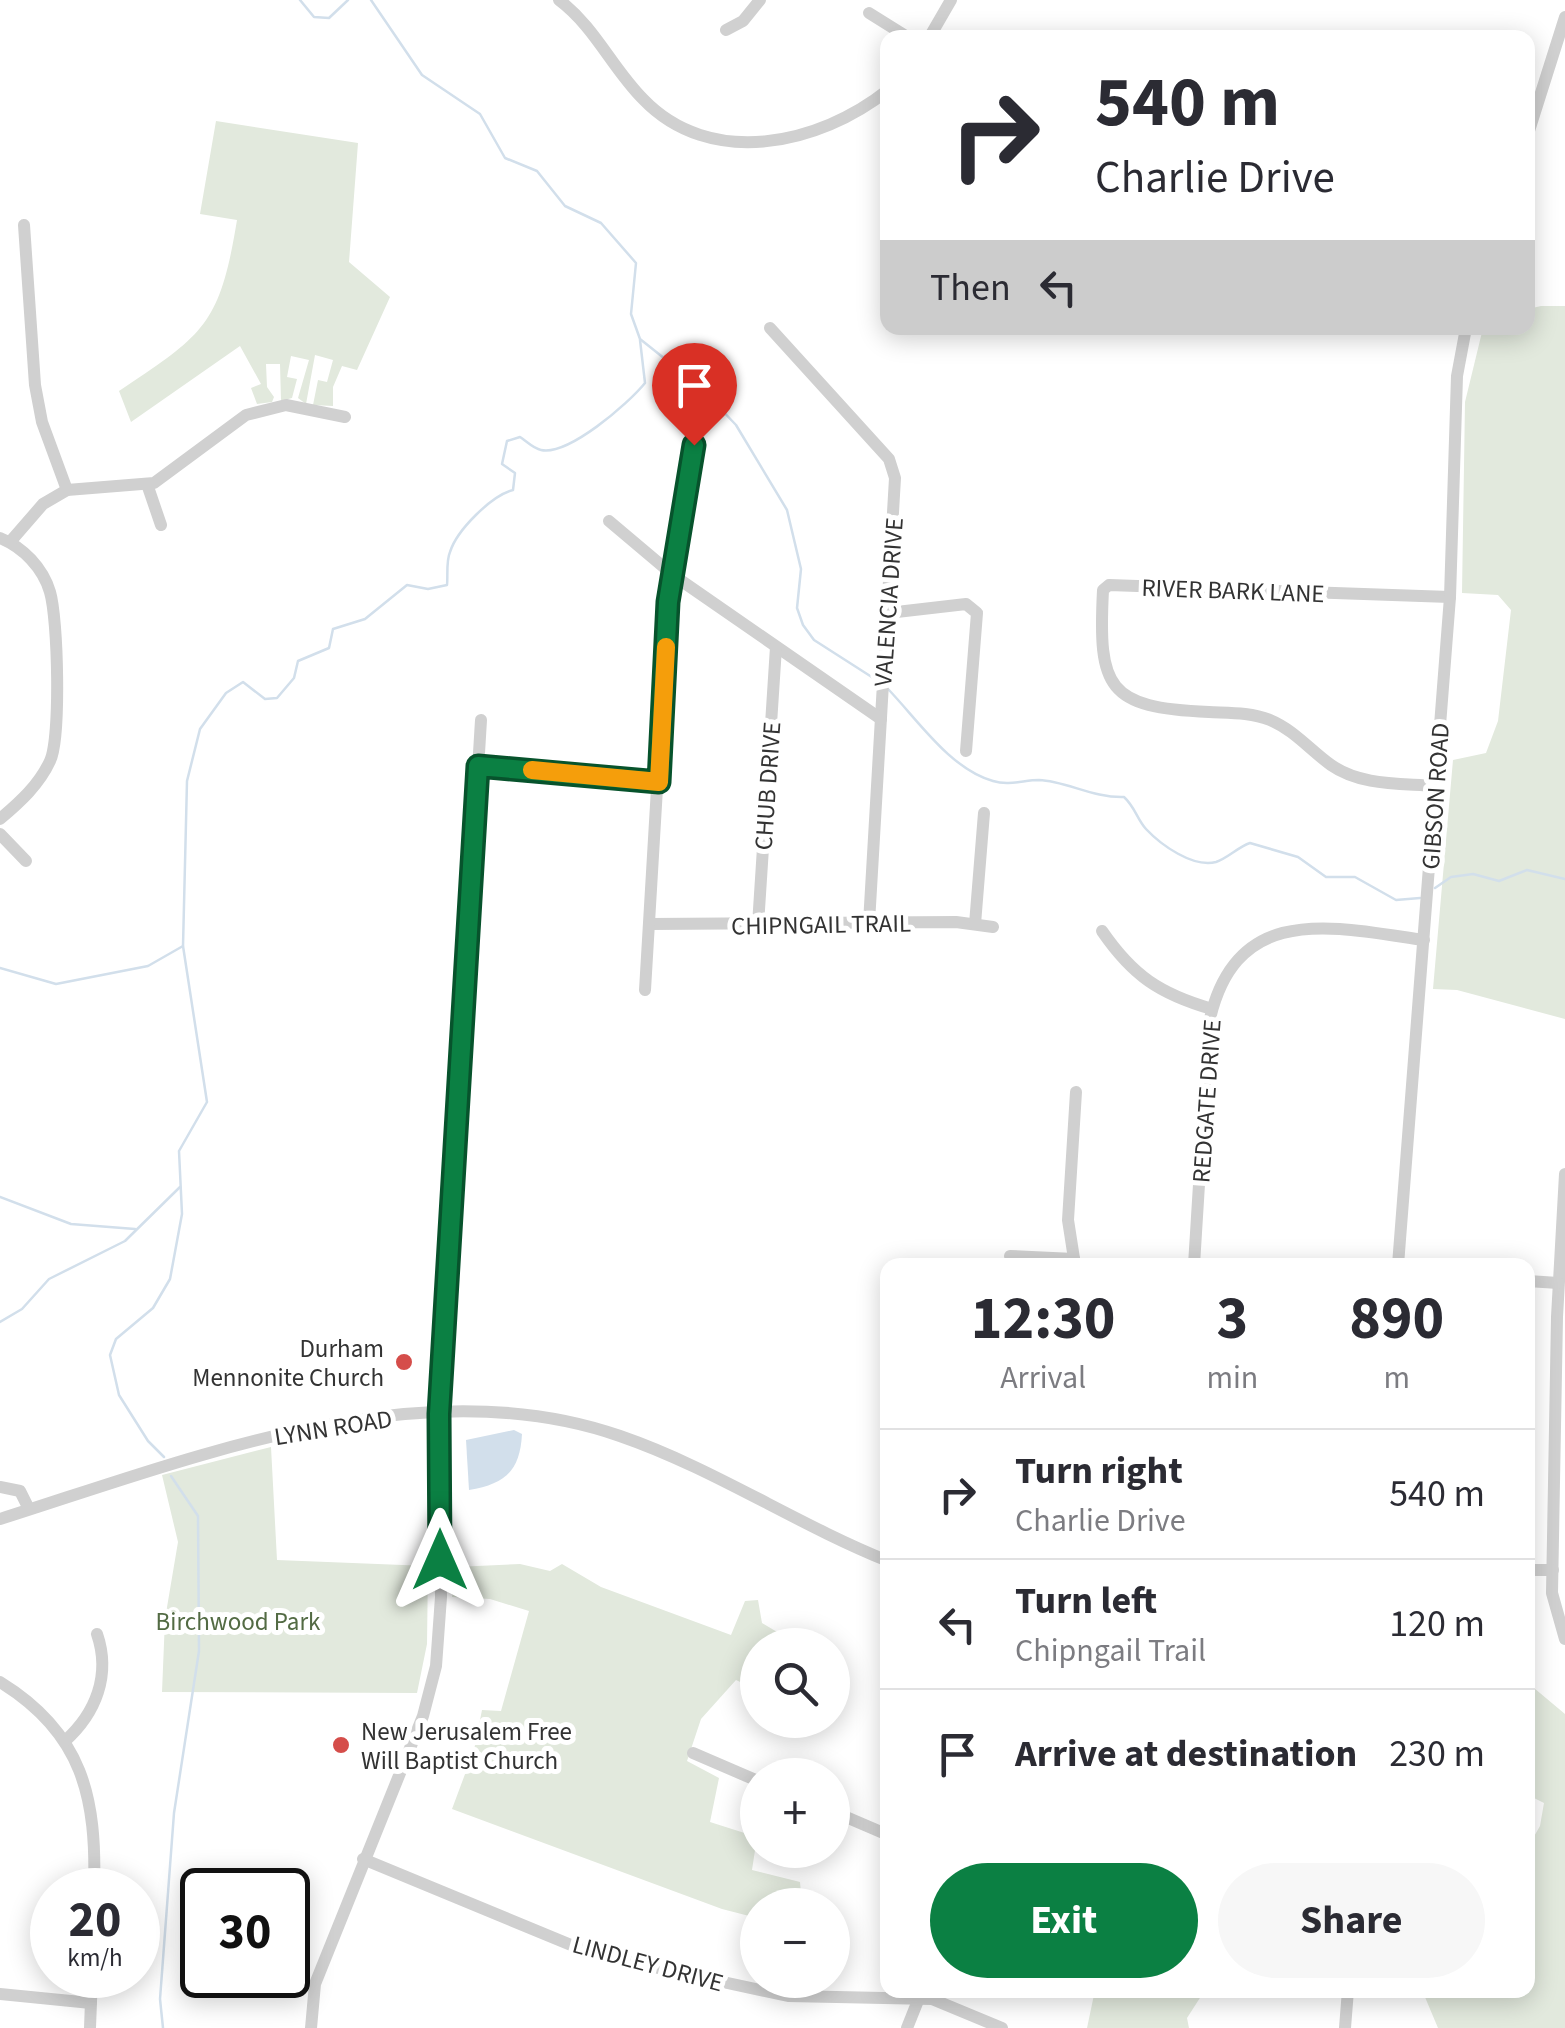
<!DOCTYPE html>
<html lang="en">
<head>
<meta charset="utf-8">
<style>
  :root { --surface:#fff; --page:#f7f7f7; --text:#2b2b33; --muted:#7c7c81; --line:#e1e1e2; --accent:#0b8043 }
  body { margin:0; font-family:"Source Sans 3",sans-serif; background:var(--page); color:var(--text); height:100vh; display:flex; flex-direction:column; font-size:38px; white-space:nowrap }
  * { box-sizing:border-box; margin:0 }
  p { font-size:32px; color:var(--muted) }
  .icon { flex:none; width:55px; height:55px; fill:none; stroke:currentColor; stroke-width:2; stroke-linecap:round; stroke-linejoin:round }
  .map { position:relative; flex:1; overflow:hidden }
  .drawer { position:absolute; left:880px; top:1258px; width:655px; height:740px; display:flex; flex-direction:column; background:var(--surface); border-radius:20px; box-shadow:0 5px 25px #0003 }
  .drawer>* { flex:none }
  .banner { position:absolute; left:880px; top:30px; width:655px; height:305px; border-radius:20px; box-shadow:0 5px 25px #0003; background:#fff; color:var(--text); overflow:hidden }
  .controls { position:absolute; left:740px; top:1628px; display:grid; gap:20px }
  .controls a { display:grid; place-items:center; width:110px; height:110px; border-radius:50%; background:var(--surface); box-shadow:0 5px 25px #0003; font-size:50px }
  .speed { position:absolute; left:30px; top:1868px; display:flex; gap:20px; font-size:50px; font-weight:700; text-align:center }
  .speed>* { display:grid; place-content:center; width:130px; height:130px; border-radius:50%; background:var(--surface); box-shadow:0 5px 25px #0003; line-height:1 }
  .speed small { font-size:25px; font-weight:400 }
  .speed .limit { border:5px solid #111; border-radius:15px; background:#fff; color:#111 }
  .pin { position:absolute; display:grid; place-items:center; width:85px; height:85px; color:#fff; margin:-102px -42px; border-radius:50% 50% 50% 0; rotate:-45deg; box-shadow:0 0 10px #0007 }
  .pin .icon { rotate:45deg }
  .me { position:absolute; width:110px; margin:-55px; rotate:0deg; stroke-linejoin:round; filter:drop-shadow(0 0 8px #0008) }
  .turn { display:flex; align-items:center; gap:35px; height:210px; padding:0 50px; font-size:45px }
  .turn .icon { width:130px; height:130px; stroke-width:2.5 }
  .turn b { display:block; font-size:70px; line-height:85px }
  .then { display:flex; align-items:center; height:95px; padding:0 50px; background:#0003; gap:20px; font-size:38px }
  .eta { display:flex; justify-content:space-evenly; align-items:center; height:170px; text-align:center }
  .eta b { font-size:60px; font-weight:700; line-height:70px }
  .primary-button { display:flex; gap:20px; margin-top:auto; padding:20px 50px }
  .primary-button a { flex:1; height:115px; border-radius:60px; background:var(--accent); color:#fff; font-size:40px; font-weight:700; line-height:115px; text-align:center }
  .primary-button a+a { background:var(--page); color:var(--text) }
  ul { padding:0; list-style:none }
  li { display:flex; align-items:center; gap:30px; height:130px; padding:0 50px; border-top:2px solid var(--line) }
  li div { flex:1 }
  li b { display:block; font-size:38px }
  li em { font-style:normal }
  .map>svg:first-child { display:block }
  .green { fill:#e2e9dd }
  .water { fill:#d2dfeb }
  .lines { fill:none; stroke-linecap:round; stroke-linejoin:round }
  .stream { stroke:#d2dfeb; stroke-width:2.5 }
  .minor { stroke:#d0d0d0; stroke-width:12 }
  .route-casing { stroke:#07532c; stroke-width:25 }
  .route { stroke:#0b8043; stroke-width:18 }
  .slow { stroke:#f59e0b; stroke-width:18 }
  .poi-dot { fill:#d54d4a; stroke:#fff; stroke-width:4 }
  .labels { text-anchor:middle; stroke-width:10; stroke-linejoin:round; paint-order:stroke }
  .street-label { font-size:25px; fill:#333; stroke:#fff }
  .poi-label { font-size:25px; fill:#333; stroke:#fff; text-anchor:end }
  .park-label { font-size:25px; fill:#536b44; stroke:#fff }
</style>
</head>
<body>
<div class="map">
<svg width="1565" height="2028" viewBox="0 0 1565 2028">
  <rect width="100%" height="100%" fill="#fff"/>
  <g class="green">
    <path d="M216 121 358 143 349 262 390 297 357 370 342 366 333 387V406L313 405 318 380 327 382 333 360 315 355 306 404 298 398 309 360 291 356 287 377 297 379 292 398 281 401 280 364H266L267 387 274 397 272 402 257 404 251 388 261 384 240 346 131 422 119 391C205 334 220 324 237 220L200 214Z"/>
    <polygon points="1541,306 1565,306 1565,1019 1457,990 1433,989 1453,760 1486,753 1498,721 1511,610 1498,595 1462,593 1465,402 1483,328 1528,328 1528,309"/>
    <polygon points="271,1447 277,1560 428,1566 427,1644 417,1693 162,1692 165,1619 178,1542 162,1475"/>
    <polygon points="520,1564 550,1571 562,1564 601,1587 731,1635 745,1601 758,1600 762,1623 799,1645 758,1645 757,1690 736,1680 701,1719 687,1761 719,1778 710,1822 757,1837 752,1870 800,1882 802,1905 758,1905 757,1918 722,1909 452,1809 474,1750 482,1710 501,1711 529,1611 490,1599 452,1597 455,1567"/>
    <polygon points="1528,1683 1565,1714 1565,2028 1438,2028 1422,1990 1528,1990 1528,1847 1540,1826 1544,1803 1528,1795"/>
    <polygon points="1095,1990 1205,1990 1187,2018 1189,2028 1087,2028"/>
  </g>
  <path class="water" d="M514 1430 522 1434C520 1471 505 1484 469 1490L466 1440Z"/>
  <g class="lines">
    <g class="stream">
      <polyline points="300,0 314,17 329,18 348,0"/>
      <polyline points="371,0 422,75 480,114 505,158 537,171 565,206 601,223 636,263 631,314 640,339 699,386 736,425 787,510 801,569 797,608 803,625 814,640 878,681"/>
      <path d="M888 689C917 719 950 769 993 781 1009 786 1024 780 1039 780 1066 781 1093 798 1124 797 1135 807 1137 819 1146 829 1161 845 1193 868 1216 862 1228 858 1238 847 1250 843L1298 857 1326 877H1355L1396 900 1420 898"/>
      <polyline points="1435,888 1451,877 1473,874 1499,881 1527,870 1565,879"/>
      <polyline points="0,968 56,984 148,966 183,946"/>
      <polyline points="0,1197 71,1224 135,1229"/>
      <polyline points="0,1322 22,1309 49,1279 125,1241 180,1187"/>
      <path d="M164 1457 148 1441 119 1395 110 1355 116 1339 153 1308 170 1279 182 1214 179 1151 207 1102 183 946 187 781 200 729 226 693 243 682 265 699 277 698 294 678 298 661 329 648 333 629 365 619 407 585 428 589 447 585C448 575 446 561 450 552 457 530 491 496 513 490L515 473 502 464 507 441 520 437C526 441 534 449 541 450 568 456 628 404 645 383L640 340"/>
      <polyline points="163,2028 160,1999 174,1813 199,1651 198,1516 171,1476"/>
    </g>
    <g class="minor">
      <path d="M559 0C595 27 612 68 643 99 710 169 819 145 888 90"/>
      <polyline points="869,13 909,38"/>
      <polyline points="726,30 743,21 760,0"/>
      <polyline points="929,38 951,0"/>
      <polyline points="1528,134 1565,17"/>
      <polyline points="24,225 35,385 42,422 67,490"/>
      <polyline points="770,328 889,459 895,478 869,923"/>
      <polyline points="147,484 161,525"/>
      <polyline points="609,521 673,575 881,719"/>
      <path d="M0 538C23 547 43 568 50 592 58 619 61 738 50 761 39 785 20 802 0 819"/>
      <polyline points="10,542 43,504 67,490 154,483 246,415 286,405 345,417"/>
      <polyline points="888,613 966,604 977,613 966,751"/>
      <polyline points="478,766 659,782"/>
      <path d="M1435 786C1401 783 1361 786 1331 765 1310 750 1294 730 1270 720 1250 712 1229 713 1209 712 1107 708 1098 688 1103 590L1109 585 1450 597"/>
      <polyline points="0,834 26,861"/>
      <polyline points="649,924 956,922 993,927"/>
      <polyline points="975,924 984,813"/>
      <polyline points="758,925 776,647"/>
      <path d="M1102 931C1133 976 1160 994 1212 1009"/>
      <polyline points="645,990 668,603 694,445"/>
      <polyline points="1565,1174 1557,1317 1552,1593 1565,1639"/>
      <polyline points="1010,1256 1074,1259"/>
      <polyline points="1075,1265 1068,1220 1076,1092"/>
      <path d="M1194 1265 1209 1023C1235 901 1333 927 1424 940"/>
      <polyline points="1398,1265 1450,597 1457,376 1466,328"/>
      <polyline points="1528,1281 1558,1283"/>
      <polyline points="0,1487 20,1491 29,1509"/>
      <path d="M0 1519C190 1459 421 1366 620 1436 713 1468 796 1524 888 1561"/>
      <polyline points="1528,1570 1553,1570"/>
      <path d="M0 1682C83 1733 97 1798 94 1890"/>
      <path d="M65 1741C96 1713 111 1675 97 1634"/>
      <polyline points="693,1753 758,1781"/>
      <polyline points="832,1811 888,1835"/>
      <polyline points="363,1859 571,1945 621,1960 788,1996 932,1999 1002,2028"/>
      <polyline points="0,1994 91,2003"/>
      <polyline points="90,2028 92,1975"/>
      <polyline points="311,2028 315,1984 423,1716 436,1666 441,1597 439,1414 481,720"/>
      <polyline points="907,2028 921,1993"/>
      <polyline points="1345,2028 1348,1990"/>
    </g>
  </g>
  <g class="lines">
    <g class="route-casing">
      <polyline id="route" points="440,1560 439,1414 478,766 659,782 668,602 694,445"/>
    </g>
    <use href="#route" class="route"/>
    <polyline class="slow" points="532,770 659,782 666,647"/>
  </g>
  <g class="poi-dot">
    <circle cx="404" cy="1362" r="10"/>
    <circle cx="341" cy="1745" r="10"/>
  </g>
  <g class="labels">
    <g class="street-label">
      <text transform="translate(1233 590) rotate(2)" y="9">RIVER BARK LANE</text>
      <text transform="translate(888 602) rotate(-86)" y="9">VALENCIA DRIVE</text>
      <text transform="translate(767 786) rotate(-86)" y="9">CHUB DRIVE</text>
      <text transform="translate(1435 796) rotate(-86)" y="9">GIBSON ROAD</text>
      <text transform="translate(821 924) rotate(-1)" y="9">CHIPNGAIL TRAIL</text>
      <text transform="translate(1206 1101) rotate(-86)" y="9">REDGATE DRIVE</text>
      <text transform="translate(333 1427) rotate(-9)" y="9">LYNN ROAD</text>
      <text transform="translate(648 1963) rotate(15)" y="9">LINDLEY DRIVE</text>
    </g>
    <g class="poi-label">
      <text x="384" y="1357">Durham<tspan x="384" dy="29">Mennonite Church</tspan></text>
      <text x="361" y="1740" text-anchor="start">New Jerusalem Free<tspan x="361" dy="29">Will Baptist Church</tspan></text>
    </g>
    <g class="park-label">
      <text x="238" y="1630">Birchwood Park</text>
    </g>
  </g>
</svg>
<div class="controls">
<a><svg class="icon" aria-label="search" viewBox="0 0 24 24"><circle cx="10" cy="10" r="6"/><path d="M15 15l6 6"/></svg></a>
<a>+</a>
<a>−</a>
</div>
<div class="speed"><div>20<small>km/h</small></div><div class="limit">30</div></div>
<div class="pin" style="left:694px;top:445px;background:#d93025"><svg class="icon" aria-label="arrive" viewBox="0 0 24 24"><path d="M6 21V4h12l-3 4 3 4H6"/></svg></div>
<svg class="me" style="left:440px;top:1560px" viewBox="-20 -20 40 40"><path d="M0-17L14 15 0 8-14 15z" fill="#0b8043" stroke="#fff" stroke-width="4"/></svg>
<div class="banner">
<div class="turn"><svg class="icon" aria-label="right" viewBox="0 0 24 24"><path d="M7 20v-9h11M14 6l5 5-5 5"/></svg><div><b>540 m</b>Charlie Drive</div></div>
<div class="then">Then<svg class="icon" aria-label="left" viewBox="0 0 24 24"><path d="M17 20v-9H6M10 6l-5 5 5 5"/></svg></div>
</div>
<section class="drawer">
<div class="eta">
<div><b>12:30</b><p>Arrival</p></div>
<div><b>3</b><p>min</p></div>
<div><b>890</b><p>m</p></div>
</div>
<ul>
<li><svg class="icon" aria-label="right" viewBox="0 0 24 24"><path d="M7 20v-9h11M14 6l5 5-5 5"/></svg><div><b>Turn right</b><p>Charlie Drive</p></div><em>540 m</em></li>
<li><svg class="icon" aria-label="left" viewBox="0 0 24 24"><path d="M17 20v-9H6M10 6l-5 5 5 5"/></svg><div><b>Turn left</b><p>Chipngail Trail</p></div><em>120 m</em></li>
<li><svg class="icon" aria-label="arrive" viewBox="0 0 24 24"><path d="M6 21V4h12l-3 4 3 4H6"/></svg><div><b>Arrive at destination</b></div><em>230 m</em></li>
</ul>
<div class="primary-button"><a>Exit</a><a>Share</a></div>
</section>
</div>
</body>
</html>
